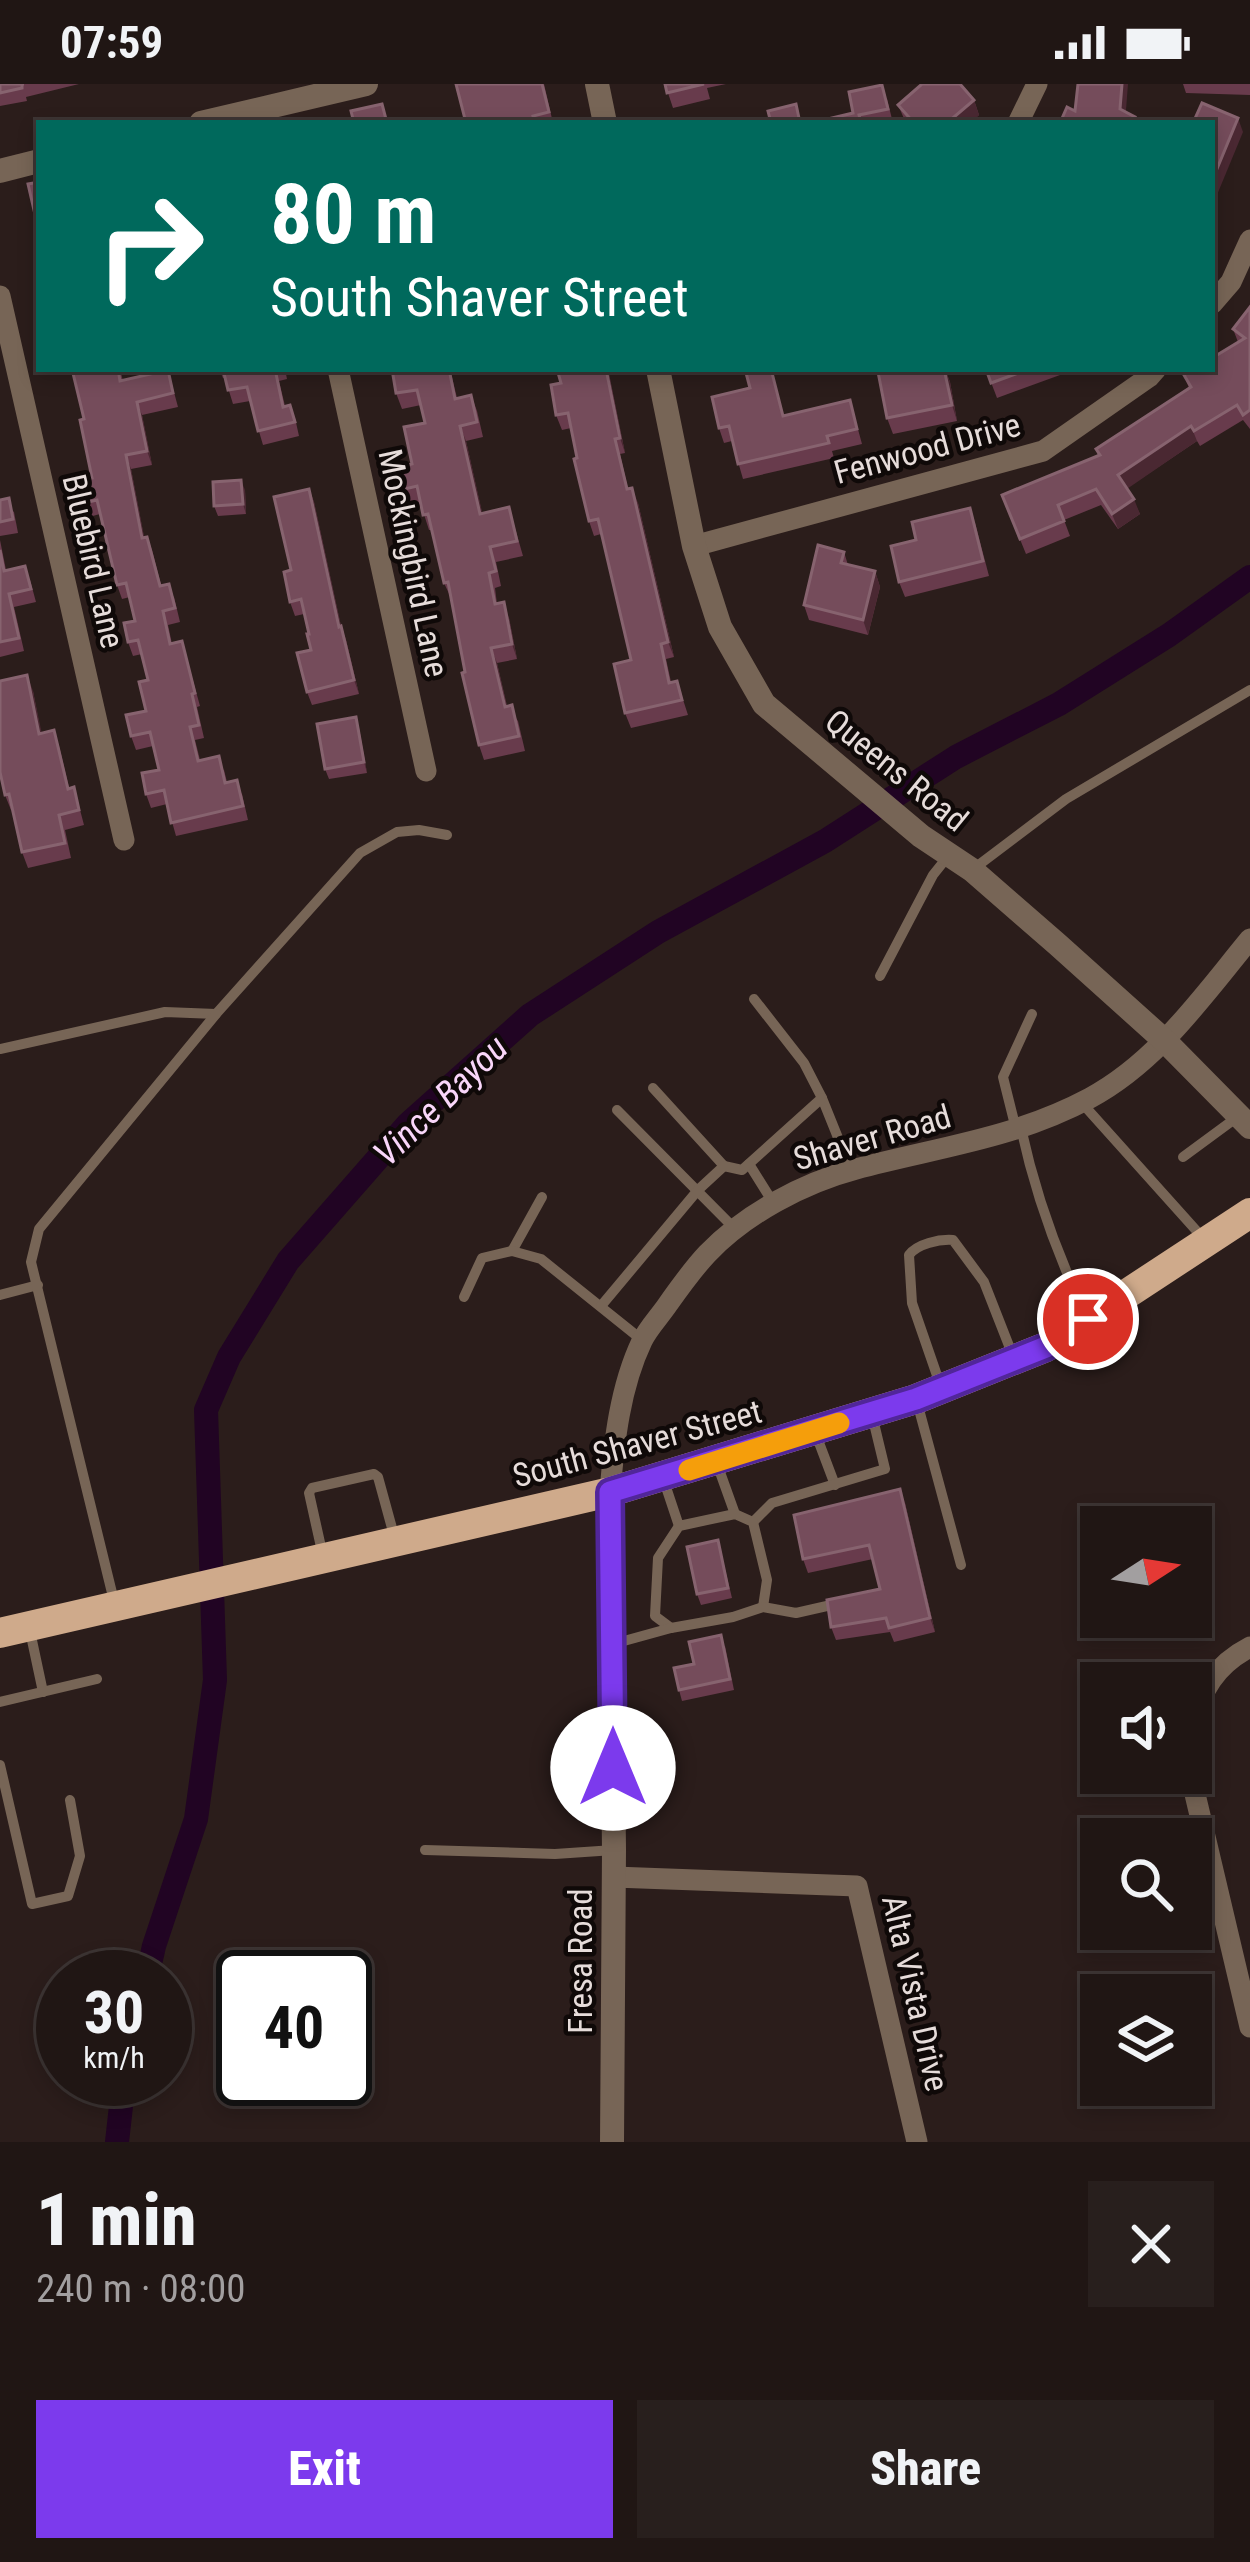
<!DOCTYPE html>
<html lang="en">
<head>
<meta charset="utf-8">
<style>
  :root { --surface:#201614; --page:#281f1d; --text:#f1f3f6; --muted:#a29fa0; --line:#3d3534; --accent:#7c3aed }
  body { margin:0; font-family:"Roboto Condensed",sans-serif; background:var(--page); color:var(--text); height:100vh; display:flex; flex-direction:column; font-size:45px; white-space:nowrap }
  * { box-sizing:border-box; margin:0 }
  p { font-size:39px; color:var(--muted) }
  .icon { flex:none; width:66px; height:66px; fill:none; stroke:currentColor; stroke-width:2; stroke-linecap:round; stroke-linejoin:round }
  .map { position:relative; height:2058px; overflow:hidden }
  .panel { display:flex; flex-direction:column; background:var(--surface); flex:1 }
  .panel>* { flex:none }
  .top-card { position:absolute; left:36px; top:36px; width:1179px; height:252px; border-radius:0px; box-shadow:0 6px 18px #0003,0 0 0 3px var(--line); background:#00695c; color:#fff; overflow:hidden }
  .needle { width:78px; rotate:78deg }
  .controls { position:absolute; left:1080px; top:1422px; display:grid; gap:24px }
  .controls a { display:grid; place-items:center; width:132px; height:132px; border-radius:0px; background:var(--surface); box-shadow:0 6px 18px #0003,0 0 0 3px var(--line); font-size:60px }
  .speed { position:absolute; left:36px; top:1866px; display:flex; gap:24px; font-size:60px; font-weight:700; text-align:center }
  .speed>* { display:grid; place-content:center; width:156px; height:156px; border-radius:50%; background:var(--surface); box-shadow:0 6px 18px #0003,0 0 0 3px var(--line); line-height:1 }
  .speed small { font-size:30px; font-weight:400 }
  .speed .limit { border:6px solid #111; border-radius:18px; background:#fff; color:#111 }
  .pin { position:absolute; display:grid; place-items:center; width:102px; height:102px; color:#fff; margin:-51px; border:6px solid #fff; border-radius:50%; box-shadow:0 3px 12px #0007 }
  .me { position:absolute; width:132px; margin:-66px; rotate:0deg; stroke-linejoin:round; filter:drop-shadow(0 0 9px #0008) }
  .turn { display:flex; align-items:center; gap:42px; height:252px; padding:0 36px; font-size:54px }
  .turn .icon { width:156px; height:156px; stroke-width:2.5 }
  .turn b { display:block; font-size:84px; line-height:102px }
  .round { display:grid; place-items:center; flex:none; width:126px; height:126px; border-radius:0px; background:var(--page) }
  .summary { display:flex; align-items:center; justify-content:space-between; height:204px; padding:0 36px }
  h1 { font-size:72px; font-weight:800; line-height:90px }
  .action { display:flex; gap:24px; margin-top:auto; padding:24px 36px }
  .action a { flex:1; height:138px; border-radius:0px; background:var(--accent); color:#fff; font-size:48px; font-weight:800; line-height:138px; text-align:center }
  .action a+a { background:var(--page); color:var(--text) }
  .status { display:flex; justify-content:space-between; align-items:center; height:84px; padding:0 60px; background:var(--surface); direction:ltr }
  .status svg { height:33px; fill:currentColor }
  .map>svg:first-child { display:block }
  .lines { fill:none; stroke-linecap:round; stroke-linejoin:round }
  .canal { stroke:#210423; stroke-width:24 }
  .service { stroke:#776556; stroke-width:10 }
  .minor { stroke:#776556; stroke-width:21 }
  .tertiary { stroke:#776556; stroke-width:24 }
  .primary { stroke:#cfaa8b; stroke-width:30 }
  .wall { fill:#683b4c }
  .shaded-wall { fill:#4a2832 }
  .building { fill:#754c5b; stroke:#87636f; stroke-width:3 }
  .route-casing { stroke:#51269a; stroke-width:30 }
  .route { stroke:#7c3aed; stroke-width:21 }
  .slow { stroke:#f59e0b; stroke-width:21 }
  .labels { text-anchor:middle; stroke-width:9; stroke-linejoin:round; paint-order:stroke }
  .street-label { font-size:33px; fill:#e6dcda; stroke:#0f0908 }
  .water-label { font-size:36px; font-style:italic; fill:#f9d6fa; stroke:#0f0908 }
</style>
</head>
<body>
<div class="status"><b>07:59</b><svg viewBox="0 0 49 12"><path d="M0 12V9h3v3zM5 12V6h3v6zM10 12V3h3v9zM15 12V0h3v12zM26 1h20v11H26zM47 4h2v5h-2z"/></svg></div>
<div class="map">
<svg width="1250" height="2058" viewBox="0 0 1250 2058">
  <rect width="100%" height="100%" fill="#2b1d1b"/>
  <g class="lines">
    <g class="canal">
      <polyline points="147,1893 154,1862 196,1735 215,1596 206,1326 229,1273 288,1177 408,1040 530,931 658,848 825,757 956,673 1059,620 1169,551 1250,493"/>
      <polyline points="117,2058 124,1995"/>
    </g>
    <g class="service">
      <polyline points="972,786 1066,715 1250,606"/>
      <polyline points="880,892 933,791 949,771"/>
      <polyline points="754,915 804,979 822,1014 851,1086"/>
      <polyline points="0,965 165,928 216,930 360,769 397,748 419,746 447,751"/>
      <polyline points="653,1004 724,1082"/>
      <polyline points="1081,1018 1203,1154"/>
      <polyline points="617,1026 735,1145"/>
      <path d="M1021 1044C1035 1109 1058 1173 1087 1233"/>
      <polyline points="1016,1045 1003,993 1032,930"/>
      <polyline points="1183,1073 1236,1034"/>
      <polyline points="749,1080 774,1120"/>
      <polyline points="512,1167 542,1113"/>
      <polyline points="0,1211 38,1201"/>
      <polyline points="464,1213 482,1174 512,1167 541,1175 642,1256"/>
      <polyline points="601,1222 698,1106 724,1082 742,1086 822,1014"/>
      <path d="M941 1303 912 1219 909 1171C917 1160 939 1155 953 1156L984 1198 1013 1272"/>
      <polyline points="917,1318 961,1481"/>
      <polyline points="815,1348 835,1401"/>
      <polyline points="716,1377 735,1430"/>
      <polyline points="663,1394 679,1442"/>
      <polyline points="753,1438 772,1419 885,1385 872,1331"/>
      <polyline points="323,1472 309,1409 312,1404 374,1390 378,1393 395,1455"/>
      <polyline points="114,1517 31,1178 39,1145 216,930"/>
      <polyline points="671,1544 655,1532 658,1474 679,1442 735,1430 753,1438 767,1496 763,1523"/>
      <polyline points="30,1547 43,1608"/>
      <polyline points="613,1560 671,1544 733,1533 763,1523 796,1529 840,1519"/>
      <polyline points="0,1618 97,1595"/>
      <polyline points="0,1681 32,1820 68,1812 80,1772 70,1716"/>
      <polyline points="425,1766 555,1770 614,1766"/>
    </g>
    <g class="minor">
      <polyline points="1018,39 1037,0"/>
      <polyline points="0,212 124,756"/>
      <polyline points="1212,220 1231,198 1250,156"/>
      <polyline points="338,285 426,687"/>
      <polyline points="694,462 1043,367 1149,293 1156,285"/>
      <path d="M610 1408C614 1358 620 1303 642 1257 648 1244 660 1232 668 1220 680 1203 693 1185 707 1170 745 1130 803 1099 856 1085 938 1063 1013 1055 1090 1014 1157 978 1202 913 1250 855"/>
      <path d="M1191 1642C1202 1606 1215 1581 1250 1563"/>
      <polyline points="1190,1689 1250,1943"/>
      <polyline points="614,1793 857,1802 917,2058"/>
    </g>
    <g class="tertiary">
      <polyline points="597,0 605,39"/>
      <polyline points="201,39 366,0"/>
      <polyline points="0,87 39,77"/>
      <polyline points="658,285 694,462 720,543 764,620 921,752 972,786 1057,860 1165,957 1250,1043"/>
      <polyline points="610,1408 614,1766 612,2058"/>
    </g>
    <polyline class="primary" points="0,1549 610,1408 916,1315 1046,1263 1250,1129"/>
  </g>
  <g class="wall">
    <polygon points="0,0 79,0 26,13 27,17 0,22"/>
    <polygon points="544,0 553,39 466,39"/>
    <polygon points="665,0 726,0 707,4 710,15 673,24"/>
    <polygon points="1183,0 1250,0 1250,11 1186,9"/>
    <polygon points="887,15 893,39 811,39 853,29"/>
    <polygon points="974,16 979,31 970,39 906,39 898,21"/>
    <polygon points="1250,223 1250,345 1243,336 1200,362 1197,357 1127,404 1140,430 1118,445 1101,421 1064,436 1070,452 1026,470 1002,411 1098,372 1096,365 1189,304 1184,291 1238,258 1233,245"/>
    <polygon points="72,285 120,285 123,297 168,286 178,323 142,331 152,381 131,385 144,453 147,453 152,466 161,501 174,513 180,538 168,541 172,560 182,557 200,622 197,623 204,654 195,656 200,676 224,686 227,698 242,710 248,736 176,752 167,720 151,724 146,710 159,686 153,662 136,666 131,652 146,627 148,596 142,570 133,572 128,558 135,537 130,513 122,515 117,501 100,430 89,433 84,419 92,394 84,335"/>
    <polygon points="219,285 285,285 287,295 279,297 285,322 295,334 299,352 263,361 250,317 233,320 225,294 223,294"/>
    <polygon points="392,285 450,285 457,314 471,311 477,327 483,353 466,357 482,429 509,423 523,472 496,478 501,502 495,504 497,520 509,534 517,575 497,579 507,622 518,637 525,667 484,676 479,661 451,514 444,499 432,446 429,446 420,418 410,420 405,405 425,339 421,321 402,325 396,309"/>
    <polygon points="608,285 625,369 620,370 628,405 638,419 674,573 666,575 671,598 677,597 688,631 631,644 625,629 631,576 601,450 594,452 589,437 571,344 562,346 556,331 561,299"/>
    <polygon points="945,285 950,298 957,337 893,350 887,334 922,287"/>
    <polygon points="986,285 1070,285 1071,287 997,314"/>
    <polygon points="750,304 785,332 850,316 862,360 832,367 834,374 743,395 732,357 724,359 719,344"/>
    <polygon points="309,405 314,418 341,542 346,556 359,610 312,621 307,608 311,566 309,550 304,530 295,532 290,518 291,486"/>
    <polygon points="245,406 246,430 218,432 214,422"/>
    <polygon points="0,416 14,428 18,449 0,452"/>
    <polygon points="975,439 989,492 905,513 899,498"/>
    <polygon points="0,456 6,486 30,496 36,518 14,523 24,567 0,573"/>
    <polygon points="844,468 848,481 875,487 880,503 868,551 809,536 804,521"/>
    <polygon points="33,607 41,649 59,662 69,704 74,703 84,741 65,746 71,774 28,784 22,768 13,726 11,726 5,711"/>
    <polygon points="359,644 367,689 329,695 325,685"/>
    <polygon points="905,1419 935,1548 894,1558 890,1548 836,1556 831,1543 880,1505 873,1475 808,1489 803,1475"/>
    <polygon points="718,1456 732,1514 701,1521 697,1510"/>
    <polygon points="725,1562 734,1606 682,1617 679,1606 694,1580"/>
  </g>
  <g class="shaded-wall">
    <polygon points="1122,0 1128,0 1125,39 1120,25"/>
    <polygon points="974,16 979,31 970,39 947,39"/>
    <polygon points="1238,34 1243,48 1212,123 1212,97"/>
    <polygon points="606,285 608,285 625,369 620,354"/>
    <polygon points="945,285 950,298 957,337 952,321"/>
    <polygon points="137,318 142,331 152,381 147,367"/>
    <polygon points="460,342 466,357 486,445 480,430"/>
    <polygon points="1191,342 1197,357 1124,407 1118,391"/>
    <polygon points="126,371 131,385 147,468 142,454"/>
    <polygon points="241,396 245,406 246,430 243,420"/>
    <polygon points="632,404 638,419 674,573 668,558"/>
    <polygon points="309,405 314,418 344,556 339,543"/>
    <polygon points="1134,415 1140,430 1118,445 1112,430"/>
    <polygon points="875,487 880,503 868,551 863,536"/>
    <polygon points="504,518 509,534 517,575 512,560"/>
    <polygon points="341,542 346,556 359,610 354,596"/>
    <polygon points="491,564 497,579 510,638 505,623"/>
    <polygon points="27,591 33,607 45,665 39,650"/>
    <polygon points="356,633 359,644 367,689 364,678"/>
    <polygon points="54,646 59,662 73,720 68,705"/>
    <polygon points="900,1405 905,1419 935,1548 930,1534"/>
  </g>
  <g class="building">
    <polygon points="0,0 24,0 22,0 22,4 0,9"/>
    <polygon points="456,0 542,0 549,28 533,32 535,39 481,39 480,36 466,39"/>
    <polygon points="665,0 704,0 667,9"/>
    <polygon points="922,0 960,0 974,16 947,39 914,39 898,21"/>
    <polygon points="1078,0 1122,0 1120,25 1135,33 1132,39 1060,39 1067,23 1075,27"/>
    <polygon points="882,1 888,25 859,31 861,39 811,39 853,29 849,8"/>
    <polygon points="1202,19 1238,34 1212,97 1212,39 1193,39"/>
    <polygon points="382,20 387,39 354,39 351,27"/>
    <polygon points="796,20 800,39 771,39 768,27"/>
    <polygon points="39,98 39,148 28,100"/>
    <polygon points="1250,223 1250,326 1243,331 1237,321 1194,347 1191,342 1118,391 1134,415 1112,430 1096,405 1058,421 1064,437 1020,455 1002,411 1100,371 1096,365 1191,303 1184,291 1194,285 1212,285 1212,274 1245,254 1233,245"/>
    <polygon points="72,285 118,285 120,297 168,286 173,309 137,318 147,367 126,371 142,454 147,453 160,502 169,500 175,524 163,527 170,560 182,557 195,609 192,610 199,641 190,643 198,677 219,672 225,699 237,696 243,722 171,739 164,706 146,710 142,689 159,686 150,648 131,652 126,631 146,627 139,598 148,596 138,556 128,558 124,539 135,537 126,499 117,501 97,416 84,419 79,396 92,394 80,336 84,335"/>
    <polygon points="223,285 275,285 283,323 290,321 295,338 258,347 247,303 228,306"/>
    <polygon points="392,285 449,285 455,315 471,311 477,338 460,342 480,430 509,423 517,457 490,463 496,487 489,489 495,520 504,518 512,560 491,564 505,623 512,621 519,652 479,661 462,589 465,588 448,498 444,499 428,430 423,431 417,402 405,405 400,383 412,380 404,343 425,339 417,306 396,309"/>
    <polygon points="557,285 606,285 620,354 615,355 627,405 632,404 668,558 661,560 669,599 677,597 682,616 625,629 614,580 631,576 598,435 589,437 574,375 577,374 568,329 556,331 551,301 561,299"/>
    <polygon points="745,285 771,285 783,332 850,316 857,345 827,352 829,359 738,380 729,342 719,344 712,313 750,304"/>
    <polygon points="891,285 920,285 921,288 944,285 952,321 887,334 878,288"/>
    <polygon points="986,285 1029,285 991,299"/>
    <polygon points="241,396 243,420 214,422 213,398"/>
    <polygon points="309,405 339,543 341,542 354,596 307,608 297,569 311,566 307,550 309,550 301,515 290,518 284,488 291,486 274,413"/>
    <polygon points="9,414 13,435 0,438 0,416"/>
    <polygon points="970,424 983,477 899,498 891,462 916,456 912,438"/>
    <polygon points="818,461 844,468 841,479 875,487 863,536 804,521"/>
    <polygon points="0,466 4,487 25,482 31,505 9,510 19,554 0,558"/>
    <polygon points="27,591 39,650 54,646 68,705 74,703 79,726 59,731 65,759 22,768 9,710 5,711 0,688 0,597"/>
    <polygon points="356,633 364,678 325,685 317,640"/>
    <polygon points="900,1405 930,1534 889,1544 886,1534 831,1543 827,1516 880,1505 869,1461 803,1475 794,1431"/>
    <polygon points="718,1456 728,1504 697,1510 687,1463"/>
    <polygon points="721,1551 730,1595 679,1606 674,1584 694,1580 689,1558"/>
  </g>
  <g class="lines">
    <g class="route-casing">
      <polyline id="route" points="613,1684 610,1408 916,1315 1046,1263 1088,1235"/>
    </g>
    <use href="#route" class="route"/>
    <polyline class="slow" points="689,1386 839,1339"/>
  </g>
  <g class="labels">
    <g class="street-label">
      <text transform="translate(927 364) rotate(-15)" y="12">Fenwood Drive</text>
      <text transform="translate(94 477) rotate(77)" y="12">Bluebird Lane</text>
      <text transform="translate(414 479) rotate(78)" y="12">Mockingbird Lane</text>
      <text transform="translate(897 686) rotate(39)" y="12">Queens Road</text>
      <text transform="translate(872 1053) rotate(-16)" y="12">Shaver Road</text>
      <text transform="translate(637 1359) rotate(-15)" y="12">South Shaver Street</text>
      <text transform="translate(580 1877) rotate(-90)" y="12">Fresa Road</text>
      <text transform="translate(916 1909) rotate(77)" y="12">Alta Vista Drive</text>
    </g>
    <g class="water-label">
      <text transform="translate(440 1016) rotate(-44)" y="13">Vince Bayou</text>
    </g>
  </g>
</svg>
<div class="controls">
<a><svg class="needle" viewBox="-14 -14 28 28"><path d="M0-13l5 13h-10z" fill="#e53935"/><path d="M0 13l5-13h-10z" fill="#a29fa0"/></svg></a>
<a><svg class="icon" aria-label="sound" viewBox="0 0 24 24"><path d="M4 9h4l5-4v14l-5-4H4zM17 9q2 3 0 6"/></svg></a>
<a><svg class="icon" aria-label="search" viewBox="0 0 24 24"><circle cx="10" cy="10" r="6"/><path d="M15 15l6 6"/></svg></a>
<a><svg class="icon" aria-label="layers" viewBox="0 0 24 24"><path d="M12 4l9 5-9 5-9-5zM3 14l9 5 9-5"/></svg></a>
</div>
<div class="speed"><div>30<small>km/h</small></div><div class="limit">40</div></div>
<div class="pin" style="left:1088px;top:1235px;background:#d93025"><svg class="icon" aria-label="arrive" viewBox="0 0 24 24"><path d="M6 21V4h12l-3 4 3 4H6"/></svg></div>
<svg class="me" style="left:613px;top:1684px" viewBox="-20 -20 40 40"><circle r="19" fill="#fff"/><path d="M0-13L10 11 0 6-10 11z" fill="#7c3aed"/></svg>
<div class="top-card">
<div class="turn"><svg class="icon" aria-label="right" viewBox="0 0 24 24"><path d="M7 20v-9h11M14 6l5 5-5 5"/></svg><div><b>80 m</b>South Shaver Street</div></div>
</div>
</div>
<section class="panel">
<div class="summary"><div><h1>1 min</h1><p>240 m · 08:00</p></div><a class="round"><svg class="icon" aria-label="close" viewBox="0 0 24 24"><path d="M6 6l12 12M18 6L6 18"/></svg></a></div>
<div class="action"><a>Exit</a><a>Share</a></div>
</section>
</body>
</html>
